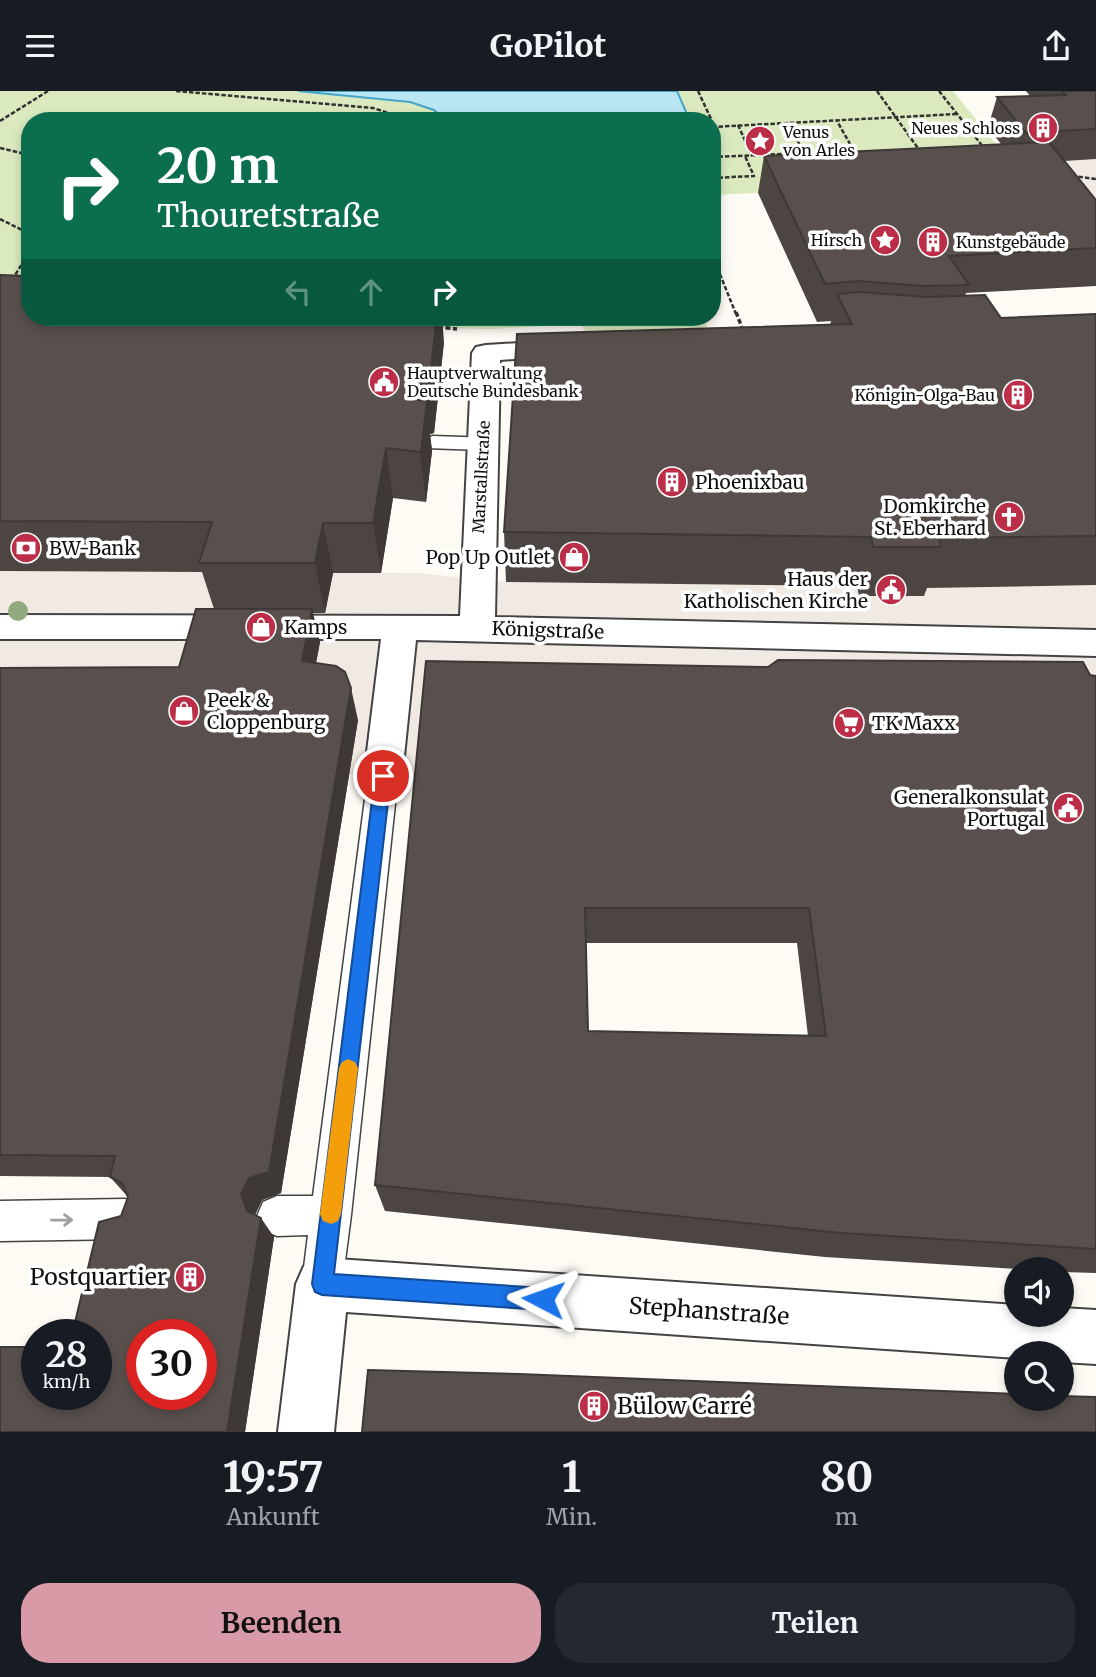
<!DOCTYPE html>
<html lang="de">
<head>
<meta charset="utf-8">
<style>
  :root { --surface:#171b24; --page:#242831; --text:#f1f3f6; --muted:#9ea1a6; --accent:#d99aa7 }
  body { margin:0; font-family:Merriweather,serif; background:var(--page); color:var(--text); height:100vh; display:flex; flex-direction:column; font-size:26px; white-space:nowrap }
  * { box-sizing:border-box; margin:0 }
  p { font-size:23px; color:var(--muted) }
  .icon { flex:none; width:38px; height:38px; fill:none; stroke:currentColor; stroke-width:2; stroke-linecap:round; stroke-linejoin:round }
  .map { position:relative; height:1341px; overflow:hidden }
  .sheet { display:flex; flex-direction:column; background:var(--surface); flex:1 }
  .sheet>* { flex:none }
  .hud { position:absolute; left:21px; top:21px; width:700px; height:214px; border-radius:28px; box-shadow:0 4px 10px #0003; background:#0b6e4f; color:#fff; overflow:hidden }
  .fabs { position:absolute; left:1004px; top:1166px; display:grid; gap:14px }
  .fabs a { display:grid; place-items:center; width:70px; height:70px; border-radius:50%; background:var(--surface); box-shadow:0 4px 10px #0003; font-size:35px }
  .speed { position:absolute; left:21px; top:1228px; display:flex; gap:14px; font-size:35px; font-weight:700; text-align:center }
  .speed>* { display:grid; place-content:center; width:91px; height:91px; border-radius:50%; background:var(--surface); box-shadow:0 4px 10px #0003; line-height:1 }
  .speed small { font-size:18px; font-weight:400 }
  .speed .limit { border:10px solid #d22; background:#fff; color:#111 }
  .pin { position:absolute; display:grid; place-items:center; width:60px; height:60px; color:#fff; margin:-30px; border:4px solid #fff; border-radius:50%; box-shadow:0 2px 7px #0007 }
  .me { position:absolute; width:77px; margin:-38px; rotate:274deg; stroke-linejoin:round; filter:drop-shadow(0 0 5px #0008) }
  .turn { display:flex; align-items:center; gap:24px; height:147px; padding:0 21px; font-size:32px }
  .turn .icon { width:91px; height:91px; stroke-width:2.5 }
  .turn b { display:block; font-size:49px; line-height:60px }
  .lanes { display:flex; align-items:center; height:66px; padding:0 21px; background:#0003; justify-content:center; gap:35px; direction:ltr }
  .lanes .off { opacity:.35 }
  .eta { display:flex; justify-content:space-evenly; align-items:center; height:119px; text-align:center }
  .eta b { font-size:42px; font-weight:700; line-height:49px }
  .primary-button { display:flex; gap:14px; margin-top:auto; padding:14px 21px }
  .primary-button a { flex:1; height:80px; border-radius:28px; background:var(--accent); color:#111; font-size:28px; font-weight:700; line-height:80px; text-align:center }
  .primary-button a+a { background:var(--page); color:var(--text) }
  header { display:flex; justify-content:space-between; align-items:center; height:91px; padding:0 21px; background:var(--surface); font-size:32px; font-weight:700 }
  .map>svg:first-child { display:block }
  .green { fill:#dae9be }
  .plaza { fill:#f0eae2 }
  .water { fill:#bae6f4; stroke:#44a5c8; stroke-width:2 }
  .lines { fill:none; stroke-linecap:round; stroke-linejoin:round }
  .lane-casing { stroke:#434343; stroke-width:3 }
  .street-casing { stroke:#434343; stroke-width:4 }
  .path-far1 { stroke:#323232; stroke-width:2.5; stroke-dasharray:4.5 2; stroke-linecap:butt }
  .path { stroke:#323232; stroke-width:3.5; stroke-dasharray:5 2.5; stroke-linecap:butt }
  .lane { fill:#fff; fill-rule:evenodd }
  .street { fill:#fff; fill-rule:evenodd }
  .tree { fill:#92aa80 }
  .wall { fill:#4d4542; fill-rule:evenodd }
  .shaded-wall { fill:#3e3836 }
  .building { fill:#59504d; stroke:#3e3836; stroke-width:2; fill-rule:evenodd }
  .oneway { stroke:#9f9f9f }
  .route { fill:#1a73e8; stroke:#114b97; stroke-width:2 }
  .slow { fill:#f59e0b }
  .labels { text-anchor:middle; stroke-width:7; stroke-linejoin:round; paint-order:stroke }
  .far-poi-label { font-size:16px; fill:#101010; stroke:#fff; text-anchor:end }
  .far-street-label { font-size:16px; fill:#101010; stroke:#fff }
  .poi-label { font-size:19px; fill:#101010; stroke:#fff; text-anchor:start }
  .street-label { font-size:19px; fill:#101010; stroke:#fff }
  .near-poi-label { font-size:23px; fill:#101010; stroke:#fff; text-anchor:end }
  .near-street-label { font-size:23px; fill:#101010; stroke:#fff }
</style>
</head>
<body>
<header><svg class="icon" aria-label="menu" viewBox="0 0 24 24"><path d="M4 6h16M4 12h16M4 18h16"/></svg>GoPilot<svg class="icon" aria-label="share" viewBox="0 0 24 24"><path d="M12 15V3M7 8l5-5 5 5M5 13v7h14v-7"/></svg></header>
<div class="map">
<svg width="1096" height="1341" viewBox="0 0 1096 1341">
  <rect width="100%" height="100%" fill="#fefbf4"/>
  <polygon class="green" points="0,0 953,0 1005,64 981,91 712,104 712,30 30,30 30,226 703,226 707,236 651,243 585,244 582,233 491,238 0,228"/>
  <g class="plaza">
    <polygon points="1096,68 1096,107 1063,70"/>
    <polygon points="0,480 418,482 506,491 857,495 859,505 920,491 960,491 962,496 1096,494 1096,611 424,686 349,684 358,629 352,614 0,611"/>
  </g>
  <polygon class="water" points="298,0 677,0 690,30 446,30 434,19 410,11"/>
  <g class="lines">
    <g class="lane-casing">
      <g id="lane">
        <polygon points="433,345 491,347 495,352 491,357 483,359 425,357 421,352 425,347"/>
        <polygon points="383,673 394,677 398,685 351,1124 342,1193 336,1207 322,1213 308,1207 302,1193 308,1144 277,1145 263,1139 257,1125 263,1111 277,1105 313,1105 368,685 372,677"/>
        <polygon points="125,1108 139,1114 145,1128 139,1142 125,1148 0,1150 0,1110"/>
      </g>
    </g>
    <g class="street-casing">
      <g id="street">
        <polygon points="568,249 578,251 582,257 578,263 500,269 495,526 1096,539 1096,565 416,549 402,685 397,696 383,700 369,696 364,685 381,548 0,548 0,524 460,525 472,262 476,256 486,254"/>
        <polygon points="322,1167 1017,1214 1017,1223 1062,1223 1062,1217 1096,1219 1096,1273 1062,1271 1062,1262 1017,1262 1017,1267 346,1221 334,1341 278,1341 296,1193 304,1175"/>
      </g>
    </g>
    <g class="path-far1">
      <polyline points="176,0 373,17 413,30"/>
      <polyline points="698,0 712,30"/>
      <polyline points="877,0 920,60"/>
      <polyline points="939,0 984,57"/>
      <polyline points="0,30 48,0"/>
      <polyline points="788,32 804,62"/>
      <polyline points="738,34 752,65"/>
      <polyline points="712,36 957,23"/>
      <polyline points="0,57 30,64"/>
      <polyline points="712,66 854,60 837,30"/>
      <polyline points="1072,85 1096,88"/>
      <polyline points="712,87 754,85 745,65"/>
      <polyline points="0,128 30,143"/>
      <polyline points="715,171 736,223"/>
      <polyline points="12,189 30,160"/>
    </g>
    <g class="path">
      <polyline points="736,221 744,242"/>
      <polyline points="438,236 457,238"/>
    </g>
    <use href="#lane" class="lane"/>
    <use href="#street" class="street"/>
  </g>
  <circle class="tree" cx="18" cy="520" r="10"/>
  <g class="wall">
    <polygon points="1026,0 1096,0 1096,68 1064,70 1096,109 1096,195 966,202 965,205 1001,227 1096,223 1096,494 927,497 924,505 859,505 857,495 506,491 504,441 830,234 831,230 817,231 758,102 764,65 1001,53 988,36 997,6 1030,5"/>
    <polygon points="0,184 30,226 444,251 434,342 430,343 432,360 426,411 393,407 381,482 333,482 325,522 313,522 320,551 316,572 358,629 281,1102 262,1109 255,1124 274,1146 245,1341 0,1341 96,1304 121,1125 128,1106 110,1086 0,1085 0,577 179,576 214,518 202,481 0,480"/>
    <path d="M426 570 1090 584 1096 585V1182L1062 1181V1178H1017L825 1166 385 1120 375 1094ZM586 852H797L808 945 588 940Z"/>
  </g>
  <g class="shaded-wall">
    <polygon points="437,226 442,226 444,251 434,342 430,343 432,360 426,411 413,302"/>
    <polygon points="386,357 393,407 381,482 373,432"/>
    <polygon points="323,432 333,482 325,522 315,472"/>
    <polygon points="312,518 320,551 310,602 302,570"/>
    <polygon points="351,597 358,629 281,1102 262,1109 255,1124 261,1127 274,1146 245,1341 227,1341 247,1120 241,1103"/>
  </g>
  <g class="building">
    <polygon points="1062,0 1096,0 1096,38 1026,42 997,6 1066,4"/>
    <polygon points="1049,51 1096,109 1096,157 949,165 969,194 925,195 857,190 825,193 764,65"/>
    <polygon points="0,184 30,185 30,226 437,226 429,292 419,294 413,302 418,309 427,310 421,361 386,357 373,432 323,432 315,472 199,472 212,431 0,430"/>
    <polygon points="859,201 927,206 985,204 1001,227 1096,223 1096,445 939,447 941,456 873,456 871,446 504,441 517,243 852,233 837,203"/>
    <path d="M196 518H312L302 570 336 575 345 581 351 597 269 1081 249 1087 241 1103 247 1120 261 1127 227 1341H0V1256H37V1304H96V1244H72L99 1131 121 1125 128 1106 122 1092 110 1086 115 1065 0 1064V577L179 576ZM142 1244H201V1304H142Z"/>
    <path d="M778 569 1083 571 1090 584 1096 585V1158L841 1142 375 1094 426 570 768 576ZM585 817H809L826 945 588 940Z"/>
    <polygon points="368,1279 519,1283 1017,1303 1017,1307 1062,1307 1062,1305 1096,1306 1096,1341 362,1341"/>
  </g>
  <defs><path id="oneway-shaft" d="M-6 0H5M1.5-3L5.5 0L1.5 3" fill="none" stroke-width="1.6" stroke-linecap="round" stroke-linejoin="round" transform="scale(1.75)"/></defs>
  <use class="oneway" href="#oneway-shaft" transform="translate(62 1129) rotate(-1)"/>
  <polygon class="route" points="383,678 391,685 334,1183 543,1197 551,1200 554,1208 551,1216 543,1219 322,1204 315,1201 312,1193 375,685"/>
  <polygon class="slow" points="348,968 355,971 358,977 341,1123 338,1130 331,1133 323,1130 320,1123 339,977 342,971"/>
  <defs>
    <g id="building-disc" transform="scale(1.575)"><circle r="9.5" fill="#bc2d47" stroke="#fff"/><path d="M-4-6H4V6H1V3H-1V6H-4ZM-2.5-4.3h1.7v1.8h-1.7ZM.8-4.3h1.7v1.8H.8ZM-2.5-1h1.7V.8h-1.7ZM.8-1h1.7V.8H.8Z" fill="#fff"/></g>
    <g id="sight-disc" transform="scale(1.575)"><circle r="9.5" fill="#bc2d47" stroke="#fff"/><path d="M0-6L1.8-2.2L6-1.7L2.9 1.2L3.7 5.4L0 3.3L-3.7 5.4L-2.9 1.2L-6-1.7L-1.8-2.2Z" fill="#fff"/></g>
    <g id="civic-disc" transform="scale(1.575)"><circle r="9.5" fill="#bc2d47" stroke="#fff"/><path d="M-.6-6.5H3V-4.5H.6V-3L4-1V1h2V6H-6V1h2V-1L-.6-3ZM-1.2 2.5V6h2.4V2.5Z" fill="#fff"/></g>
    <g id="church-disc" transform="scale(1.575)"><circle r="9.5" fill="#bc2d47" stroke="#fff"/><path d="M-1.2-6h2.4v3.5h3.3v2.4h-3.3V6h-2.4V-.1h-3.3v-2.4h3.3Z" fill="#fff"/></g>
    <g id="bank-disc" transform="scale(1.575)"><circle r="9.5" fill="#bc2d47" stroke="#fff"/><path d="M-6-4H6V4H-6ZM0-2.3a2.3 2.3 0 1 0 0 4.6a2.3 2.3 0 1 0 0-4.6Z" fill="#fff"/></g>
    <g id="shop-disc" transform="scale(1.575)"><circle r="9.5" fill="#bc2d47" stroke="#fff"/><path d="M-5-2.5h2.3a2.7 3.5 0 0 1 5.4 0H5L5.5 6h-11ZM-1.5-2.5h3a1.5 2.3 0 0 0-3 0Z" fill="#fff"/></g>
    <g id="supermarket-disc" transform="scale(1.575)"><circle r="9.5" fill="#bc2d47" stroke="#fff"/><path d="M-6-5.5h2.5l.6 2H6L4.5 2H-2.5L-4.4-4H-6ZM-1.5 3.2a1.3 1.3 0 1 0 .1 0ZM3 3.2a1.3 1.3 0 1 0 .1 0Z" fill="#fff"/></g>
  </defs>
  <g fill-rule="evenodd">
    <use href="#building-disc" x="1043" y="37"/>
    <use href="#sight-disc" x="760" y="50"/>
    <use href="#sight-disc" x="885" y="149"/>
    <use href="#building-disc" x="933" y="151"/>
    <use href="#civic-disc" x="384" y="291"/>
    <use href="#building-disc" x="1018" y="304"/>
    <use href="#building-disc" x="672" y="391"/>
    <use href="#church-disc" x="1009" y="426"/>
    <use href="#bank-disc" x="26" y="457"/>
    <use href="#shop-disc" x="574" y="466"/>
    <use href="#civic-disc" x="891" y="499"/>
    <use href="#shop-disc" x="261" y="536"/>
    <use href="#shop-disc" x="184" y="620"/>
    <use href="#supermarket-disc" x="849" y="632"/>
    <use href="#civic-disc" x="1068" y="717"/>
    <use href="#building-disc" x="190" y="1186"/>
    <use href="#building-disc" x="594" y="1315"/>
  </g>
  <g class="labels">
    <g class="far-poi-label">
      <text x="1020" y="43">Neues Schloss</text>
      <text x="783" y="47" text-anchor="start">Venus<tspan x="783" dy="18">von Arles</tspan></text>
      <text x="862" y="155">Hirsch</text>
      <text x="956" y="157" text-anchor="start">Kunstgebäude</text>
      <text x="407" y="288" text-anchor="start">Hauptverwaltung<tspan x="407" dy="18">Deutsche Bundesbank</tspan></text>
      <text x="995" y="310">Königin-Olga-Bau</text>
    </g>
    <g class="far-street-label">
      <text transform="translate(481 386) rotate(-87)" y="6">Marstallstraße</text>
    </g>
    <g class="poi-label">
      <text x="695" y="398">Phoenixbau</text>
      <text x="986" y="422" text-anchor="end">Domkirche<tspan x="986" dy="22">St. Eberhard</tspan></text>
      <text x="49" y="464">BW-Bank</text>
      <text x="551" y="473" text-anchor="end">Pop Up Outlet</text>
      <text x="868" y="495" text-anchor="end">Haus der<tspan x="868" dy="22">Katholischen Kirche</tspan></text>
      <text x="284" y="543">Kamps</text>
      <text x="207" y="616">Peek &amp;<tspan x="207" dy="22">Cloppenburg</tspan></text>
      <text x="872" y="639">TK Maxx</text>
      <text x="1045" y="713" text-anchor="end">Generalkonsulat<tspan x="1045" dy="22">Portugal</tspan></text>
    </g>
    <g class="street-label">
      <text transform="translate(548 539) rotate(2)" y="7">Königstraße</text>
    </g>
    <g class="near-poi-label">
      <text x="167" y="1194">Postquartier</text>
      <text x="617" y="1323" text-anchor="start">Bülow Carré</text>
    </g>
    <g class="near-street-label">
      <text transform="translate(709 1220) rotate(4)" y="8">Stephanstraße</text>
    </g>
  </g>
</svg>
<div class="fabs">
<a><svg class="icon" aria-label="sound" viewBox="0 0 24 24"><path d="M4 9h4l5-4v14l-5-4H4zM17 9q2 3 0 6"/></svg></a>
<a><svg class="icon" aria-label="search" viewBox="0 0 24 24"><circle cx="10" cy="10" r="6"/><path d="M15 15l6 6"/></svg></a>
</div>
<div class="speed"><div>28<small>km/h</small></div><div class="limit">30</div></div>
<div class="pin" style="left:383px;top:685px;background:#d93025"><svg class="icon" aria-label="arrive" viewBox="0 0 24 24"><path d="M6 21V4h12l-3 4 3 4H6"/></svg></div>
<svg class="me" style="left:543px;top:1208px" viewBox="-20 -20 40 40"><path d="M0-17L14 15 0 8-14 15z" fill="#1a73e8" stroke="#fff" stroke-width="4"/></svg>
<div class="hud">
<div class="turn"><svg class="icon" aria-label="right" viewBox="0 0 24 24"><path d="M7 20v-9h11M14 6l5 5-5 5"/></svg><div><b>20 m</b>Thouretstraße</div></div>
<div class="lanes"><svg class="icon off" aria-label="left" viewBox="0 0 24 24"><path d="M17 20v-9H6M10 6l-5 5 5 5"/></svg><svg class="icon off" aria-label="ahead" viewBox="0 0 24 24"><path d="M12 20V5M6 11l6-6 6 6"/></svg><svg class="icon" aria-label="right" viewBox="0 0 24 24"><path d="M7 20v-9h11M14 6l5 5-5 5"/></svg></div>
</div>
</div>
<section class="sheet">
<div class="eta">
<div><b>19:57</b><p>Ankunft</p></div>
<div><b>1</b><p>Min.</p></div>
<div><b>80</b><p>m</p></div>
</div>
<div class="primary-button"><a>Beenden</a><a>Teilen</a></div>
</section>
</body>
</html>
